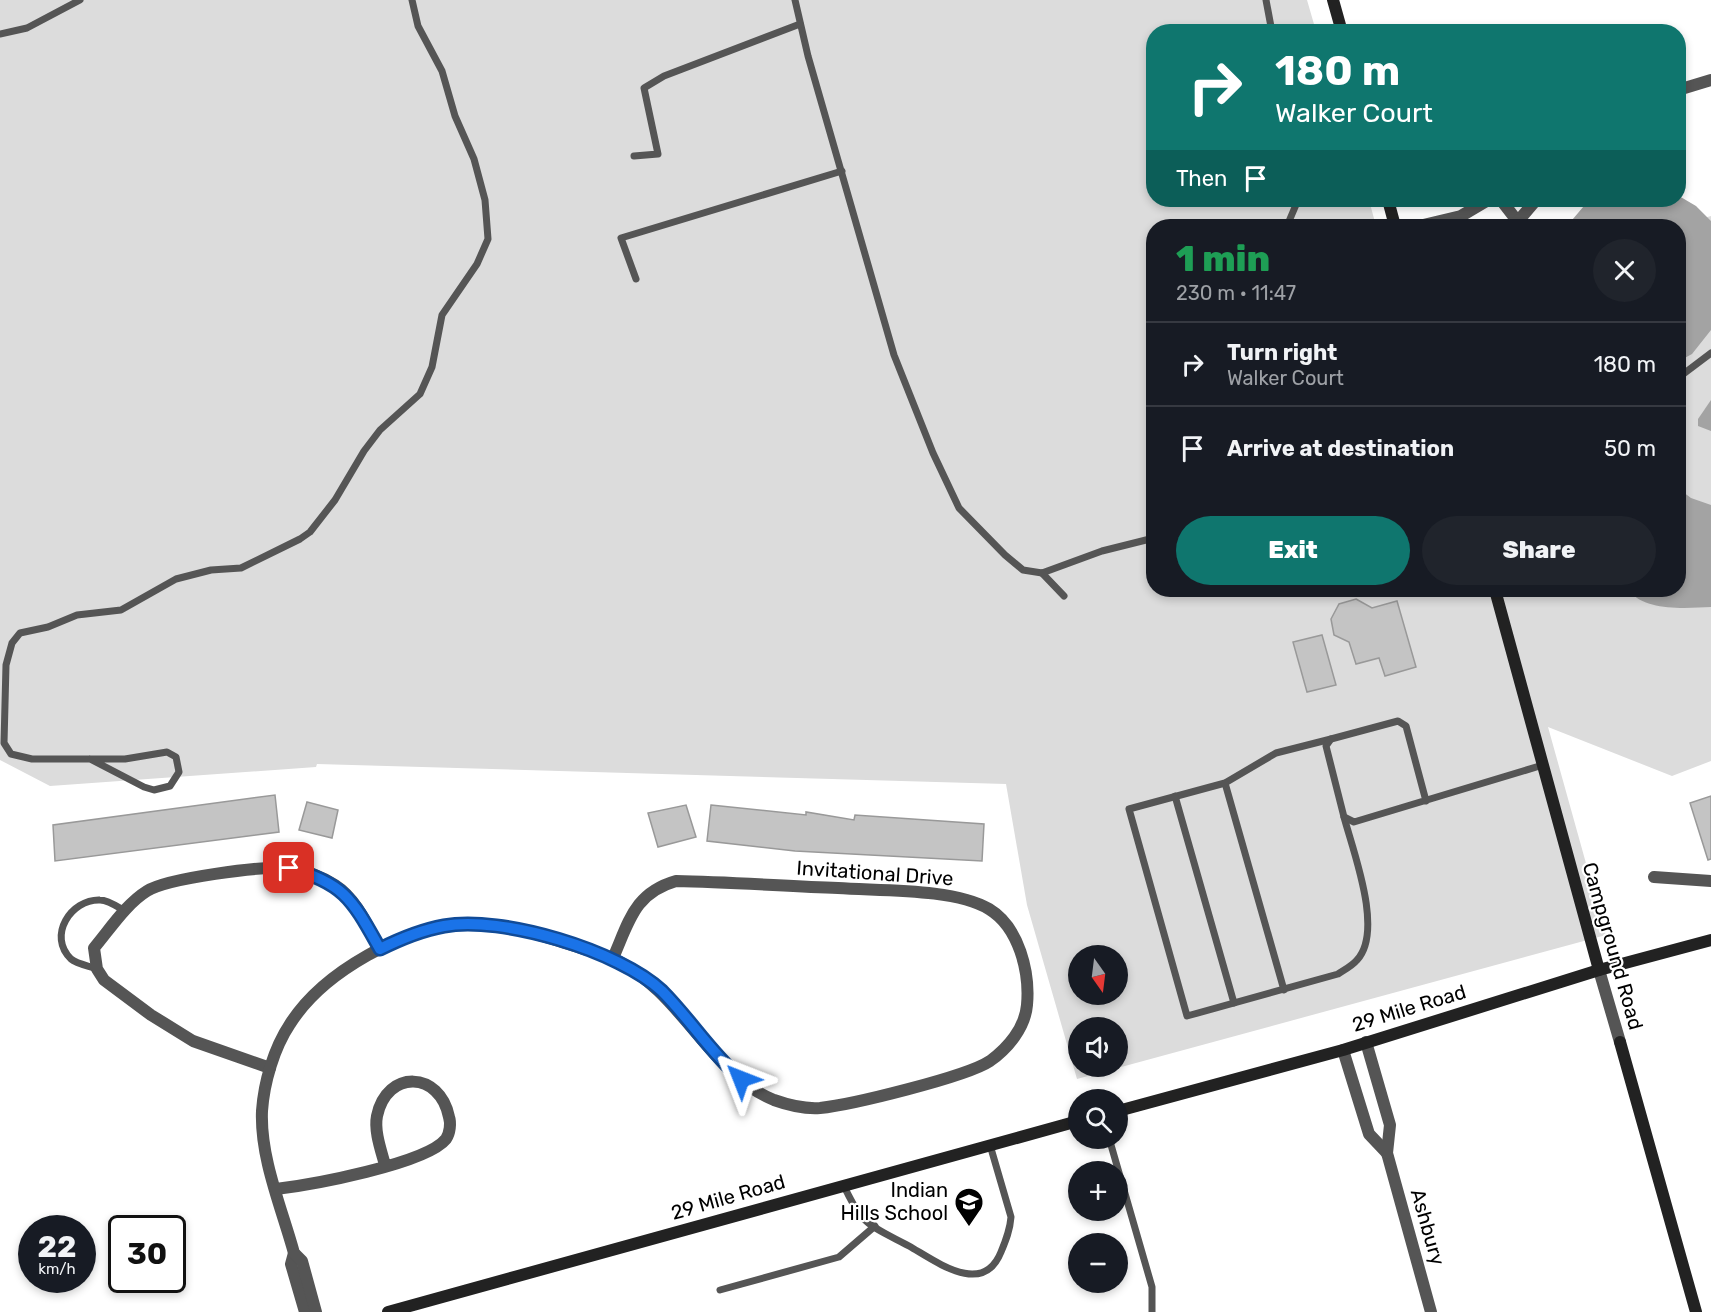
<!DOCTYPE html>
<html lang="en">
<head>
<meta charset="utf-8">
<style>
  :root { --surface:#171b24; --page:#20242c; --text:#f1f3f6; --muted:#9ea1a6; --line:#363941; --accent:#0f766e }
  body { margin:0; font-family:Rubik,sans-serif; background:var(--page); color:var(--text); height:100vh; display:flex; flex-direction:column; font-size:22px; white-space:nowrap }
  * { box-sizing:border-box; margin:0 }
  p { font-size:20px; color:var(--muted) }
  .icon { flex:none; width:33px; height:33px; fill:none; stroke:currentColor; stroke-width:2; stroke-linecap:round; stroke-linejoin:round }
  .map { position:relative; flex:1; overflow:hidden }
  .panel { position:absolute; left:1146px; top:219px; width:540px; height:378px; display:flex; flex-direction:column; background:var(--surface); border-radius:24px; box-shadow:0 3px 9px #0003 }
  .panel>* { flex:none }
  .top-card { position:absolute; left:1146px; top:24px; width:540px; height:183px; border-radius:24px; box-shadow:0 3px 9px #0003; background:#0f766e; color:#fff; overflow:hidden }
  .needle { width:39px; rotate:166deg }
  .buttons { position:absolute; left:1068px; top:945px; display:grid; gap:12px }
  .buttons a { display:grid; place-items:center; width:60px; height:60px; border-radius:50%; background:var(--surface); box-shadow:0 3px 9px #0003; font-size:30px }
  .speed { position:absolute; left:18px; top:1215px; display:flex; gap:12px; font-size:30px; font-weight:700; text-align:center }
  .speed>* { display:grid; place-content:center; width:78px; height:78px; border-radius:50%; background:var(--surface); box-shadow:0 3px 9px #0003; line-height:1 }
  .speed small { font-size:15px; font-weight:400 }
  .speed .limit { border:3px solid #111; border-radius:9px; background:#fff; color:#111 }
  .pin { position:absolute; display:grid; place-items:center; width:51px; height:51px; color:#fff; margin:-26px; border-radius:12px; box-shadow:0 3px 9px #0006 }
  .me { position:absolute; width:66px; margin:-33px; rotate:315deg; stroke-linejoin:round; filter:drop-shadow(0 0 4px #0008) }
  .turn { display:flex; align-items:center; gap:21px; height:126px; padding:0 30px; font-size:27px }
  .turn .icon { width:78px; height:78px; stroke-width:2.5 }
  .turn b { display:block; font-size:42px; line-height:51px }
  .then { display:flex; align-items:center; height:57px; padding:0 30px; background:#0003; gap:12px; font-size:22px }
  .round { display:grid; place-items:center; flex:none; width:63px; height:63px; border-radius:32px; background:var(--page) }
  .head { display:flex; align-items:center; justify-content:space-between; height:102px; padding:0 30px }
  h1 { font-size:36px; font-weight:800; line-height:45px; color:#1e9e55 }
  .button { display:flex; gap:12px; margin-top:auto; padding:12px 30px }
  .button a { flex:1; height:69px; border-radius:36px; background:var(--accent); color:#fff; font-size:24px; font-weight:800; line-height:69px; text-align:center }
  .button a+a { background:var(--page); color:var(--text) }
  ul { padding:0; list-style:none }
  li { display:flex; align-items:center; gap:18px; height:84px; padding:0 30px; border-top:2px solid var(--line) }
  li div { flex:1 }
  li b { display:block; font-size:22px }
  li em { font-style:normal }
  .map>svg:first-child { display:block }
  .green { fill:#dcdcdc; fill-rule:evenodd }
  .water { fill:#a3a3a3 }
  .building { fill:#c4c4c4; stroke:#999; stroke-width:1.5 }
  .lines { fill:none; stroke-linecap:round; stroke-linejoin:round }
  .lane { stroke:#555; stroke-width:7 }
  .street { stroke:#555; stroke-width:12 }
  .secondary { stroke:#222; stroke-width:12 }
  .route-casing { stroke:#114b97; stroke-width:15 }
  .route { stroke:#1a73e8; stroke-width:10 }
  .labels { text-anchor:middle; stroke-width:4.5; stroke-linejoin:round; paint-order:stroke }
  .street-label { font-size:20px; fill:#000; stroke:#fff }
  .poi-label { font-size:20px; fill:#000; stroke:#fff; text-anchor:end }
</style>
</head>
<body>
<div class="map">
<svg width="1711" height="1312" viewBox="0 0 1711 1312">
  <rect width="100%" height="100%" fill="#fff"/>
  <path class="green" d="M0 0H1307L1316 31 1154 32V200H1369L1376 226H1154V590H1678V226H1675L1711 216V761L1672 776 1548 727 1606 935 1077 1079 1027 905 1006 784 317 764 316 767 50 786 0 760ZM1078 956H1118V994H1078ZM1078 1028H1118V1066H1078Z"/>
  <g class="water">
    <polygon points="1679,196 1696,206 1711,221 1711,330 1692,354 1679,361 1678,226 1567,226 1589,200 1678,200"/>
    <polygon points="1711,400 1711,431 1698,426 1698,419"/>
    <path d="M1679 489 1691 498 1711 505V607C1687 608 1644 612 1629 590H1678Z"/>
  </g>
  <g class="building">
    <polygon points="1356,599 1372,608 1397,601 1416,667 1385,676 1379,658 1356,664 1349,642 1334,635 1331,619 1339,604"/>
    <polygon points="1322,635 1336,685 1307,692 1293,642"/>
    <polygon points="275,795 279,832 55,861 53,825"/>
    <polygon points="1711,796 1711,859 1708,860 1690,803"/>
    <polygon points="307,802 338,810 332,838 299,830"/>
    <polygon points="686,805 696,837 658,847 648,813"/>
    <polygon points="711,805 806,815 806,812 854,820 855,815 984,824 982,861 795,851 707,841"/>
  </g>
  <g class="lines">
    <g class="lane">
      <polyline points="795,0 808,56 894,355 933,453 959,508 1005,555 1023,570 1042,573 1102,551 1154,538"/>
      <polyline points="1266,0 1272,32"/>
      <polyline points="0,34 27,28 80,0"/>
      <polyline points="634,156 658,154 644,88 664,76 800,24"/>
      <polyline points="1287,226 1298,200"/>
      <polyline points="636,279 621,238 842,171"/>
      <polyline points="1678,378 1711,353"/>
      <polyline points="1042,573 1064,596"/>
      <path d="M1331 739 1276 753 1225 783 1129 809 1187 1016 1338 974C1344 970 1352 966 1357 960 1384 931 1353 851 1344 817"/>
      <polyline points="90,759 144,787 154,790 170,786 179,772 176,757 167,752 125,759 32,759 11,754 4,743 6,665 12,643 20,633 48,627 77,615 121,610 176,579 211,570 241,568 300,539 310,532 335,500 364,451 380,430 420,394 432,367 442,315 477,264 488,239 485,200 474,159 455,116 442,71 418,26 412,0"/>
      <polyline points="1225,783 1284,990"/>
      <polyline points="1175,796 1234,1003"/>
      <polyline points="1426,801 1406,726 1398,721 1331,739 1326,746 1344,817 1354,822 1543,765"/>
      <path d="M97 969C89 966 77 964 71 959 47 936 71 899 100 900 108 900 118 907 125 911"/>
      <polyline points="1109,1138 1152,1287 1152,1312"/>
      <path d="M843 1185C849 1195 854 1208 862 1217 872 1229 895 1238 909 1246 937 1262 983 1297 1001 1252 1006 1240 1010 1230 1011 1217L990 1145"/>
      <polyline points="720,1290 839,1257 875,1226"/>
    </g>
    <g class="street">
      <polyline points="1678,90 1711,80"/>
      <polyline points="1501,200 1518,222"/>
      <polyline points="1419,226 1461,216 1488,200"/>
      <polyline points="1514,226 1536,200"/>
      <polyline points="1654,877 1711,881"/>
      <polyline points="1599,970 1620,1042"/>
      <polyline points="1366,1042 1390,1125 1387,1153 1431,1312"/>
      <polyline points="1343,1050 1369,1134 1387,1153"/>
      <path d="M270 1068 193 1041 151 1015 104 980 97 969 94 948C110 929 126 904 147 891 168 878 261 866 288 868 303 869 322 877 335 885 357 899 368 927 380 949"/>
      <path d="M276 1189C310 1185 426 1164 446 1139 450 1133 451 1123 449 1117 440 1071 387 1069 377 1116 374 1131 381 1150 385 1165"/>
      <polyline points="294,1253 291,1264 305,1312"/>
      <path d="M316 1312 302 1261 294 1253C282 1209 260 1158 262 1111 264 1082 274 1048 290 1024 323 972 404 927 465 924 504 922 542 936 578 947 590 951 603 954 614 959 682 992 711 1075 774 1100 788 1105 805 1109 820 1108 850 1105 966 1077 990 1061 1008 1048 1025 1028 1027 1005 1030 972 1019 927 989 909 954 888 880 891 838 888 784 886 730 882 676 881 634 893 629 922 613 958"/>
    </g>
    <g class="secondary">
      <polyline points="1333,0 1342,32"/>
      <polyline points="1388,200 1395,226"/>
      <polyline points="1495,590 1599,970"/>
      <polyline points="1620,1042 1696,1312"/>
      <polyline points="1118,1111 1343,1050 1599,970 1711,940"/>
      <polyline points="388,1312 1078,1121"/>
    </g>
  </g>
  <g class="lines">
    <g class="route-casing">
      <path id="route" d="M289 868C345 883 353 901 380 949 400 939 422 930 444 926 501 915 620 951 662 991 690 1019 711 1053 741 1079"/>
    </g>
    <use href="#route" class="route"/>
  </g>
  <defs>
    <g id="school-pin" transform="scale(1.5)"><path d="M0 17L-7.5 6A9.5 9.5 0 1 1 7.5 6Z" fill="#000" stroke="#fff"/><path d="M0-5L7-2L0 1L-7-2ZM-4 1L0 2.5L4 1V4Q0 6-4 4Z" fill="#fff"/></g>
  </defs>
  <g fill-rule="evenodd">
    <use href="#school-pin" x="969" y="1202"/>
  </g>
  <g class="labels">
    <g class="street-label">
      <text transform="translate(875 873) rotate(4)" y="7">Invitational Drive</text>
      <text transform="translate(1613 946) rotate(74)" y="7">Campground Road</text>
      <text transform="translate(1409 1008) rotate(-17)" y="7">29 Mile Road</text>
      <text transform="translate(728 1197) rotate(-16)" y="7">29 Mile Road</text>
      <text transform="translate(1428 1227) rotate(74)" y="7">Ashbury</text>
    </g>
    <g class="poi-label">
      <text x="948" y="1197">Indian<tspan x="948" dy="23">Hills School</tspan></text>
    </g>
  </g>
</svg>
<div class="buttons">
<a><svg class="needle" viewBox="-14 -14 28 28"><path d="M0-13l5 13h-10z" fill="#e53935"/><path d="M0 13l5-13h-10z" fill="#9ea1a6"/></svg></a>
<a><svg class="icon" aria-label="sound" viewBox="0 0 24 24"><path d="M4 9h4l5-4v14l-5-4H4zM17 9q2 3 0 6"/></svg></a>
<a><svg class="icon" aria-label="search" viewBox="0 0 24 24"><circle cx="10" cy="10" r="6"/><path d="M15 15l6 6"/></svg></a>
<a>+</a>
<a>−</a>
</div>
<div class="speed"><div>22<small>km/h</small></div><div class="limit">30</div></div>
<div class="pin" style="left:289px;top:868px;background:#d93025"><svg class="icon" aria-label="arrive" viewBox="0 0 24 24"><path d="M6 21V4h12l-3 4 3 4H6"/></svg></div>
<svg class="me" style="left:741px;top:1079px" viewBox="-20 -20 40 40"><path d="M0-17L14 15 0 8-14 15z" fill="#1a73e8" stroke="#fff" stroke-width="4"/></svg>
<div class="top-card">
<div class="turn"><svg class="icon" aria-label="right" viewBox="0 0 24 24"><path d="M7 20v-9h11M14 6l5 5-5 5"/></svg><div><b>180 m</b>Walker Court</div></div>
<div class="then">Then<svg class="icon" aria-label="arrive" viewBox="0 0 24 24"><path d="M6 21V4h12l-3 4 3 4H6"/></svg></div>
</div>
<section class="panel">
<div class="head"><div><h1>1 min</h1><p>230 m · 11:47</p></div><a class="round"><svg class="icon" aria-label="close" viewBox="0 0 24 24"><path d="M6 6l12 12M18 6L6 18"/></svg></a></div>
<ul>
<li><svg class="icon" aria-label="right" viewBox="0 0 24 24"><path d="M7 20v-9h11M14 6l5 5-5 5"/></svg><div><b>Turn right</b><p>Walker Court</p></div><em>180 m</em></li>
<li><svg class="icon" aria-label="arrive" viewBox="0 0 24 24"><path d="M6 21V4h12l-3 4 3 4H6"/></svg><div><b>Arrive at destination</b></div><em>50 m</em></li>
</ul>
<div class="button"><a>Exit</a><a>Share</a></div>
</section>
</div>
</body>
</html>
